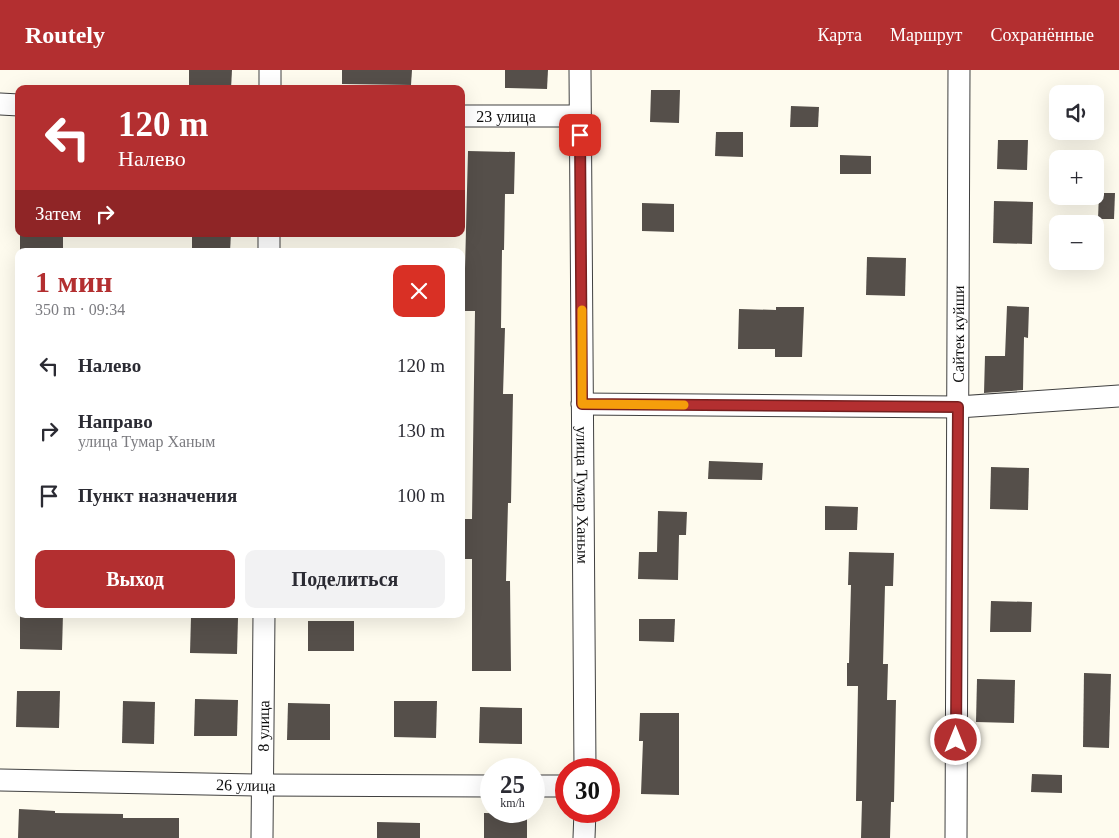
<!DOCTYPE html>
<html lang="ru">
<head>
<meta charset="utf-8">
<style>
  :root { --surface:#fff; --page:#f2f2f3; --text:#2b2b33; --muted:#7c7c81; --accent:#b32f30 }
  body { margin:0; font-family:Georgia,serif; background:var(--page); color:var(--text); height:100vh; display:flex; flex-direction:column; font-size:19px; white-space:nowrap }
  * { box-sizing:border-box; margin:0 }
  p { font-size:16px; color:var(--muted) }
  .icon { flex:none; width:28px; height:28px; fill:none; stroke:currentColor; stroke-width:2; stroke-linecap:round; stroke-linejoin:round }
  .map { position:relative; flex:1; overflow:hidden }
  .sheet { position:absolute; left:15px; top:178px; width:450px; height:370px; display:flex; flex-direction:column; background:var(--surface); border-radius:10px; box-shadow:0 5px 20px #0002 }
  .sheet>* { flex:none }
  .guide { position:absolute; left:15px; top:15px; width:450px; height:152px; border-radius:10px; box-shadow:0 5px 20px #0002; background:#b32f30; color:#fff; overflow:hidden }
  .controls { position:absolute; left:1049px; top:15px; display:grid; gap:10px }
  .controls a { display:grid; place-items:center; width:55px; height:55px; border-radius:10px; background:var(--surface); box-shadow:0 5px 20px #0002; font-size:25px }
  .speed { position:absolute; left:480px; top:688px; display:flex; gap:10px; font-size:25px; font-weight:700; text-align:center }
  .speed>* { display:grid; place-content:center; width:65px; height:65px; border-radius:50%; background:var(--surface); box-shadow:0 5px 20px #0002; line-height:1 }
  .speed small { font-size:12px; font-weight:400 }
  .speed .limit { border:8px solid #d22; background:#fff; color:#111 }
  .pin { position:absolute; display:grid; place-items:center; width:42px; height:42px; color:#fff; margin:-21px; border-radius:10px; box-shadow:0 2px 8px #0006 }
  .me { position:absolute; width:55px; margin:-28px; rotate:0deg; stroke-linejoin:round; filter:drop-shadow(0 0 4px #0008) }
  .turn { display:flex; align-items:center; gap:18px; height:105px; padding:0 20px; font-size:22px }
  .turn .icon { width:65px; height:65px; stroke-width:2.5 }
  .turn b { display:block; font-size:35px; line-height:42px }
  .then { display:flex; align-items:center; height:48px; padding:0 20px; background:#0003; gap:10px; font-size:19px }
  .round { display:grid; place-items:center; flex:none; width:52px; height:52px; border-radius:10px; background:var(--page) }
  .headline { display:flex; align-items:center; justify-content:space-between; height:85px; padding:0 20px }
  h1 { font-size:30px; font-weight:600; line-height:38px; color:var(--accent) }
  .action { display:flex; gap:10px; margin-top:auto; padding:10px 20px }
  .action a { flex:1; height:58px; border-radius:10px; background:var(--accent); color:#fff; font-size:20px; font-weight:600; line-height:58px; text-align:center }
  .action a+a { background:var(--page); color:var(--text) }
  ul { padding:0; list-style:none }
  li { display:flex; align-items:center; gap:15px; height:65px; padding:0 20px }
  li div { flex:1 }
  li b { display:block; font-size:19px }
  li em { font-style:normal }
  header { display:flex; align-items:center; gap:30px; box-sizing:border-box; height:70px; padding:0 25px; background:var(--accent); color:#fff }
  header strong { font-size:24px }
  nav { display:flex; gap:28px; margin-inline-start:auto; font-size:18px }
  .map>svg:first-child { display:block }
  .building { fill:#554f4a }
  .lines { fill:none; stroke-linecap:round; stroke-linejoin:round }
  .minor-casing { stroke:#404040; stroke-width:23 }
  .minor { stroke:#fff; stroke-width:21 }
  .route-casing { stroke:#741f1f; stroke-width:12 }
  .route { stroke:#b32f30; stroke-width:9 }
  .slow { stroke:#f59e0b; stroke-width:9 }
  .labels { text-anchor:middle; stroke-width:5; stroke-linejoin:round; paint-order:stroke }
  .street-label { font-size:16px; fill:#0d0d0d; stroke:#fff }
</style>
</head>
<body>
<header>
<strong>Routely</strong>
<nav><a>Карта</a><a>Маршрут</a><a>Сохранённые</a></nav>
</header>
<div class="map">
<svg width="1119" height="768" viewBox="0 0 1119 768">
  <rect width="100%" height="100%" fill="#fefbee"/>
  <g class="building">
    <polygon points="189,0 232,0 231,19 189,19"/>
    <polygon points="342,0 412,0 411,15 342,14"/>
    <polygon points="505,0 548,0 547,19 505,18"/>
    <polygon points="651,20 680,20 679,53 650,52"/>
    <polygon points="791,36 819,37 818,57 790,57"/>
    <polygon points="716,62 743,62 743,87 715,86"/>
    <polygon points="998,70 1028,70 1027,100 997,99"/>
    <polygon points="468,81 515,82 514,124 505,124 504,180 502,180 501,258 505,258 503,324 513,324 511,433 508,433 506,511 510,511 511,601 472,601 472,489 464,489 465,449 472,449 475,241 463,241 463,199 465,199"/>
    <polygon points="840,85 871,86 871,104 840,104"/>
    <polygon points="1099,123 1115,123 1114,149 1098,149"/>
    <polygon points="994,131 1033,132 1032,174 993,173"/>
    <polygon points="642,133 674,134 674,162 642,161"/>
    <rect x="20" y="164" width="43" height="17"/>
    <polygon points="192,164 231,164 230,181 192,181"/>
    <polygon points="867,187 906,188 905,226 866,225"/>
    <polygon points="1007,236 1029,237 1028,268 1024,267 1023,320 984,323 985,286 1005,286"/>
    <polygon points="776,237 804,237 802,287 775,287 775,279 738,279 739,239 776,240"/>
    <polygon points="709,391 763,393 762,410 708,409"/>
    <polygon points="991,397 1029,398 1028,440 990,439"/>
    <polygon points="825,436 858,437 857,460 825,460"/>
    <polygon points="658,441 687,442 686,465 679,465 678,510 638,509 639,482 657,482"/>
    <polygon points="849,482 894,483 893,516 885,516 883,594 888,594 887,630 896,630 894,732 891,732 890,768 861,768 862,731 856,731 858,616 847,616 847,593 849,593 851,515 848,515"/>
    <polygon points="991,531 1032,532 1031,562 990,562"/>
    <polygon points="20,544 63,544 62,580 20,579"/>
    <polygon points="191,547 238,548 237,584 190,583"/>
    <polygon points="639,549 675,549 674,572 639,571"/>
    <rect x="308" y="551" width="46" height="30"/>
    <polygon points="1084,603 1111,604 1109,678 1083,677"/>
    <polygon points="977,609 1015,610 1014,653 976,652"/>
    <polygon points="17,621 60,621 59,658 16,657"/>
    <polygon points="195,629 238,630 237,666 194,666"/>
    <polygon points="123,631 155,632 154,674 122,673"/>
    <polygon points="394,631 437,631 436,668 394,667"/>
    <polygon points="288,633 330,634 330,670 287,670"/>
    <polygon points="480,637 522,638 522,674 479,673"/>
    <polygon points="640,643 679,643 679,725 641,724 643,671 639,671"/>
    <polygon points="1032,704 1062,705 1062,723 1031,722"/>
    <polygon points="19,739 55,741 55,743 123,744 123,748 179,748 179,768 18,768"/>
    <polygon points="484,743 527,744 527,768 484,768"/>
    <polygon points="377,752 420,753 420,768 377,768"/>
  </g>
  <g class="lines">
    <g class="minor-casing">
      <g id="minor">
        <polyline points="270,0 270,19"/>
        <path id="s1" d="M580 0 585 699"/>
        <polyline points="0,34 19,35"/>
        <path id="s2" d="M461 46H580"/>
        <polyline points="269,181 269,164"/>
        <polyline points="582,334 958,337 1119,326"/>
        <path id="s3" d="M0 710 262 715 491 716"/>
        <polyline points="534,716 566,716"/>
        <path id="s4" d="M262 768 264 544"/>
        <polyline points="584,768 585,741"/>
        <path id="s5" d="M956 768 959 0"/>
      </g>
    </g>
    <use href="#minor" class="minor"/>
  </g>
  <g class="lines">
    <g class="route-casing">
      <polyline id="route" points="580,65 582,334 958,337 956,670"/>
    </g>
    <use href="#route" class="route"/>
    <polyline class="slow" points="582,240 582,334 684,335"/>
  </g>
  <g class="labels">
    <g class="street-label">
      <text dy="6" stroke="none"><textPath href="#s2" startOffset="45">23 улица</textPath></text>
      <text dy="6" stroke="none"><textPath href="#s5" startOffset="504">Сайтек куйши</textPath></text>
      <text dy="6" stroke="none"><textPath href="#s1" startOffset="425">улица Тумар Ханым</textPath></text>
      <text dy="6" stroke="none"><textPath href="#s4" startOffset="112">8 улица</textPath></text>
      <text dy="6" stroke="none"><textPath href="#s3" startOffset="246">26 улица</textPath></text>
    </g>
  </g>
</svg>
<div class="controls">
<a><svg class="icon" aria-label="sound" viewBox="0 0 24 24"><path d="M4 9h4l5-4v14l-5-4H4zM17 9q2 3 0 6"/></svg></a>
<a>+</a>
<a>−</a>
</div>
<div class="speed"><div>25<small>km/h</small></div><div class="limit">30</div></div>
<div class="pin" style="left:580px;top:65px;background:#d93025"><svg class="icon" aria-label="arrive" viewBox="0 0 24 24"><path d="M6 21V4h12l-3 4 3 4H6"/></svg></div>
<svg class="me" style="left:956px;top:670px" viewBox="-20 -20 40 40"><circle r="17" fill="#b32f30" stroke="#fff" stroke-width="3"/><path d="M0-11L8 9 0 5-8 9z" fill="#fff"/></svg>
<div class="guide">
<div class="turn"><svg class="icon" aria-label="left" viewBox="0 0 24 24"><path d="M17 20v-9H6M10 6l-5 5 5 5"/></svg><div><b>120 m</b>Налево</div></div>
<div class="then">Затем<svg class="icon" aria-label="right" viewBox="0 0 24 24"><path d="M7 20v-9h11M14 6l5 5-5 5"/></svg></div>
</div>
<section class="sheet">
<div class="headline"><div><h1>1 мин</h1><p>350 m · 09:34</p></div><a class="round" style="background:#d93025;color:#fff"><svg class="icon" aria-label="close" viewBox="0 0 24 24"><path d="M6 6l12 12M18 6L6 18"/></svg></a></div>
<ul>
<li><svg class="icon" aria-label="left" viewBox="0 0 24 24"><path d="M17 20v-9H6M10 6l-5 5 5 5"/></svg><div><b>Налево</b></div><em>120 m</em></li>
<li><svg class="icon" aria-label="right" viewBox="0 0 24 24"><path d="M7 20v-9h11M14 6l5 5-5 5"/></svg><div><b>Направо</b><p>улица Тумар Ханым</p></div><em>130 m</em></li>
<li><svg class="icon" aria-label="arrive" viewBox="0 0 24 24"><path d="M6 21V4h12l-3 4 3 4H6"/></svg><div><b>Пункт назначения</b></div><em>100 m</em></li>
</ul>
<div class="action"><a>Выход</a><a>Поделиться</a></div>
</section>
</div>
</body>
</html>
